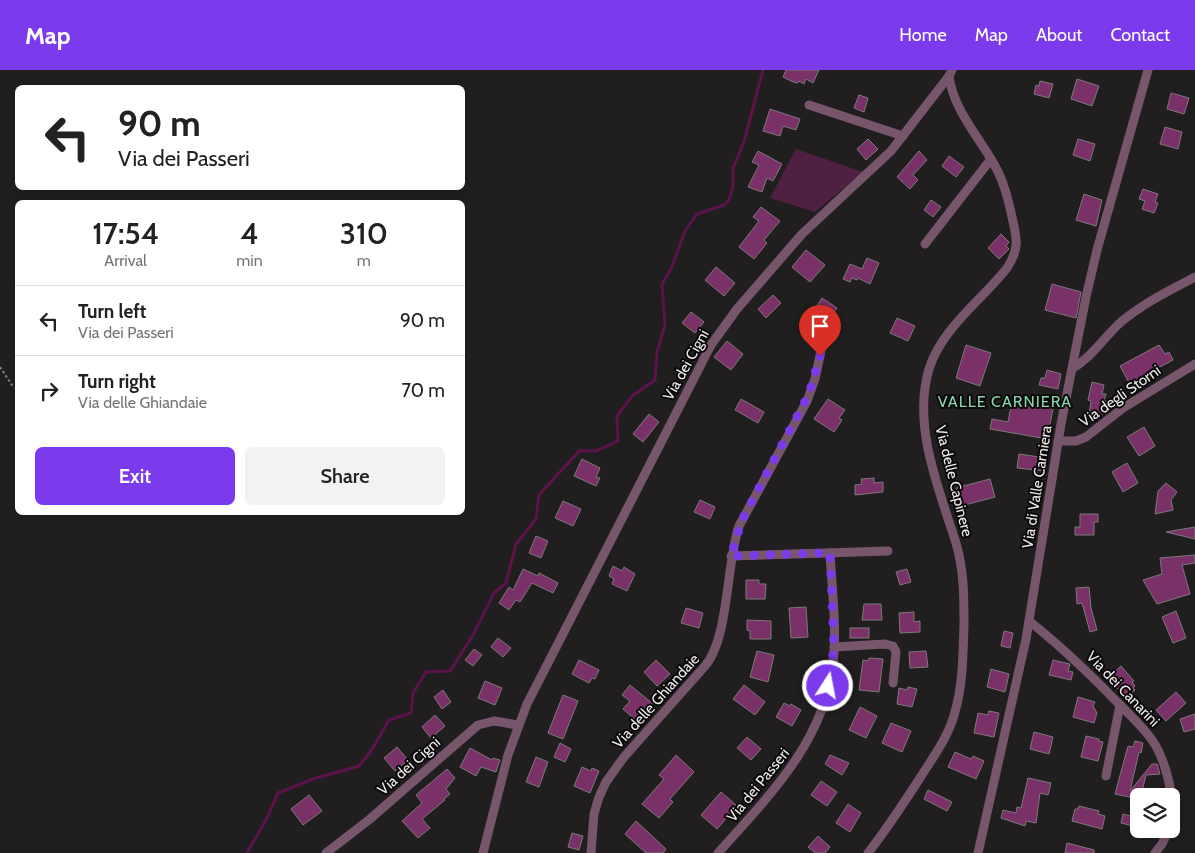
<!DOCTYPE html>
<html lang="en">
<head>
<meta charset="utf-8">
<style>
  :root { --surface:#fff; --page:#f2f2f2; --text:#222; --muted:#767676; --line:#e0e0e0; --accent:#7c3aed }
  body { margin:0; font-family:Cabin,sans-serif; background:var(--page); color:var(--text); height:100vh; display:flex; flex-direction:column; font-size:19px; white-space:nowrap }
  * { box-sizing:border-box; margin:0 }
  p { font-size:16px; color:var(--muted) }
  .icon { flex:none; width:28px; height:28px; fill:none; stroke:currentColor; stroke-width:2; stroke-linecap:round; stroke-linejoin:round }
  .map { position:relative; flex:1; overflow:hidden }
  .panel { position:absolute; left:15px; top:130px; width:450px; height:315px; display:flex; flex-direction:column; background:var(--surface); border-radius:8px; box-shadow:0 2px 8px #0003 }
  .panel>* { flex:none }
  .hud { position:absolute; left:15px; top:15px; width:450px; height:105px; border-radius:8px; box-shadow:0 2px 8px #0003; background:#fff; color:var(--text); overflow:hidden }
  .buttons { position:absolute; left:1130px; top:718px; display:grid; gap:10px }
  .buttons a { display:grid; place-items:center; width:50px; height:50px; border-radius:8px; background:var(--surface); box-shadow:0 2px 8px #0003; font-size:25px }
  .pin { position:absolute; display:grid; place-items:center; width:42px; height:42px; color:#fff; margin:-51px -21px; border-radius:50% 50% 50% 0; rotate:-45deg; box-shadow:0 0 5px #0007 }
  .pin .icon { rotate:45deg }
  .me { position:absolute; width:55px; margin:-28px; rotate:11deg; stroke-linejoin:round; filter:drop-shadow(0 0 4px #0008) }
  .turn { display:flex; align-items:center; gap:18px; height:105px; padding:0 20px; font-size:22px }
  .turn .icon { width:65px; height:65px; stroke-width:2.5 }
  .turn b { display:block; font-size:35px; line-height:42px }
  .eta { display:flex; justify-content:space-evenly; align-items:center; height:85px; text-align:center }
  .eta b { font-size:30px; font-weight:600; line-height:35px }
  .button { display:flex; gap:10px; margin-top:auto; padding:10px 20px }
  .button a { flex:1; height:58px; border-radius:8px; background:var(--accent); color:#fff; font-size:20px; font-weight:600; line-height:58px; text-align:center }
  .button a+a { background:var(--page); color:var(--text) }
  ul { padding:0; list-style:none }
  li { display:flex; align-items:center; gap:15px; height:70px; padding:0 20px; border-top:1px solid var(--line) }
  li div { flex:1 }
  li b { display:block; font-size:19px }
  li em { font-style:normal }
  header { display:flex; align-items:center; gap:30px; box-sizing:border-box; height:70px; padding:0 25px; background:var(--accent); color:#fff }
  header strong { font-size:24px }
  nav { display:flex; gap:28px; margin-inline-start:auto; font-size:18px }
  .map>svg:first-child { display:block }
  .green { fill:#502043 }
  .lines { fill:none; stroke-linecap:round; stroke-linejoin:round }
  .stream { stroke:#5c134b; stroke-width:3 }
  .building { fill:#7a3167; stroke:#7d787b }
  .path { stroke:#827f81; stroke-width:2; stroke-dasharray:2.5 2.5; stroke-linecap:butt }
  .minor { stroke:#77566c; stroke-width:9 }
  .route { stroke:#7c3aed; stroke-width:9; stroke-dasharray:0 16.2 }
  .labels { text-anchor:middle; stroke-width:4; stroke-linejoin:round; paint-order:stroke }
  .street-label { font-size:15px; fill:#eeeced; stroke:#0a0809 }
  .neighbourhood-label { font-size:16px; letter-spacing:1px; fill:#88d6ab; stroke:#0a0809 }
</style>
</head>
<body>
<header>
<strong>Map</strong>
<nav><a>Home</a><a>Map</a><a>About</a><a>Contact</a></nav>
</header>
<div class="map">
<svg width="1195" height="783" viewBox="0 0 1195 783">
  <rect width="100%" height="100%" fill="#211e20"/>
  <polygon class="green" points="796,79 863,102 815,142 770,128"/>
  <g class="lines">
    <polyline class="stream" points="247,783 267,748 278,723 313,709 359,696 371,681 389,650 411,643 413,623 426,602 450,601 473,565 494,523 506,513 516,474 536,449 539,425 579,381 596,381 618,371 617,346 632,326 655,310 657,282 665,255 662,214 671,199 685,161 697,144 724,135 729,130 733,116 733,98 744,72 763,0"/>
  </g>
  <g class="building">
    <polygon points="786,0 819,0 813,13 806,9 804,14 799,11 798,13 793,12 783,7"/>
    <polygon points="1077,9 1099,16 1092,36 1071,29"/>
    <polygon points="1040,11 1053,14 1049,28 1034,24 1036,15 1039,16"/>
    <polygon points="1171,23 1189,28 1184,44 1167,39"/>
    <polygon points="859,25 868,28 864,42 854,38"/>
    <polygon points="770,39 800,49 796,60 783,56 780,66 763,61"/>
    <polygon points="1165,57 1182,62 1178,79 1160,74"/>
    <polygon points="868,69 878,79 866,90 857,79"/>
    <polygon points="1078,69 1095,74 1090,91 1073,85"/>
    <polygon points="758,81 782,94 773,111 767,108 762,122 748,117 759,95 752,92"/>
    <polygon points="919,81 927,90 913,105 918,110 910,119 897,107"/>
    <polygon points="949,86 964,97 956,107 942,96"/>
    <polygon points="1143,119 1158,124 1155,132 1158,133 1154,143 1142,139 1145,131 1139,129"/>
    <polygon points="1084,124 1102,130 1096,156 1076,150"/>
    <polygon points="931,130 941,137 933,147 924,140"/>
    <polygon points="761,137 780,151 764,170 767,173 754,189 739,177 759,151 753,147"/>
    <polygon points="1001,164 1009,172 1006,176 1009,179 999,189 988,178"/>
    <polygon points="806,180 825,195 810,212 792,197"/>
    <polygon points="867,188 879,193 870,214 858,208 857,210 852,208 850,212 843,209 850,194 862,199"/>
    <polygon points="716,197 735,213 724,226 705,210"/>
    <polygon points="1052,214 1081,222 1076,248 1045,240"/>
    <polygon points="773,225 781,233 766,248 758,239"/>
    <polygon points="822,228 837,238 826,253 812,243"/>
    <polygon points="691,242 704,252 695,263 682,253"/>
    <polygon points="897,248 915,256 908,271 890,263"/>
    <polygon points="727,271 743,284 731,300 714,287"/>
    <polygon points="966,275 991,283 980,316 956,308"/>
    <polygon points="1159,275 1165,284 1169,282 1173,290 1143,306 1147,312 1133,320 1120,296"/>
    <polygon points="1047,300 1061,304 1058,319 1039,315 1041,308 1045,308"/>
    <polygon points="1092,312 1104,315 1102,324 1106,324 1104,330 1107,331 1101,347 1089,345 1091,331 1088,330"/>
    <polygon points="741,329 764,342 758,353 735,340"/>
    <polygon points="828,329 845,340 839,348 842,350 834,362 814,349"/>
    <polygon points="1012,331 1053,339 1047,369 990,359 992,349 1008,352"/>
    <polygon points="649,344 659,352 643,372 633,364"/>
    <polygon points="1144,357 1155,376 1139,386 1127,367"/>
    <polygon points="1019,384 1046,388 1044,401 1017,398"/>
    <polygon points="582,389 600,398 596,407 600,408 596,416 574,406"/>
    <polygon points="1127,393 1138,413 1123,422 1112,402"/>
    <polygon points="874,408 874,413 883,412 883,422 855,425 855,415 862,414 861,409"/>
    <polygon points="990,409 995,427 961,436 956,418"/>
    <polygon points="1166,413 1177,422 1171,430 1173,440 1155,444 1158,421"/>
    <polygon points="700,430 715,437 710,449 694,442"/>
    <polygon points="563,431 581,439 573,456 555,448"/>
    <polygon points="1080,444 1098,444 1098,452 1094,452 1094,465 1075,465 1075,457 1080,457"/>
    <polygon points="1195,457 1195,469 1166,462"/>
    <polygon points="536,466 548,471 541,488 529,483"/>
    <polygon points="1195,485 1195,493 1182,495 1190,524 1157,534 1143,510 1162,504 1160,488"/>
    <polygon points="613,496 622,501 624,497 635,504 627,521 612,514 614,509 609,506"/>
    <polygon points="523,499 538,506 539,503 558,513 553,523 532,513 520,532 516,530 509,540 499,533 509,517 513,520"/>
    <polygon points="907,499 911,512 900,515 896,502"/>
    <polygon points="746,510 759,510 759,514 766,514 765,529 746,529"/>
    <polygon points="1089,517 1091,538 1097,560 1090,562 1082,533 1077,534 1076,518"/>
    <polygon points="864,534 881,534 882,550 862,550"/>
    <polygon points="806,537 808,567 791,568 789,538"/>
    <polygon points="686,538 703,543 699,558 681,553"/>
    <polygon points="1176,541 1186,568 1173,573 1162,547"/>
    <polygon points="914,542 914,552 920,551 920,562 900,563 899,543"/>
    <polygon points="747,550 771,551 771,569 750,569 750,561 747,560"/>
    <rect x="850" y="558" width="19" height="10"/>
    <polygon points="1004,561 1013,563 1010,578 1001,576"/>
    <polygon points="498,568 511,578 503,587 491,577"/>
    <polygon points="474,579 482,585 473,596 465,590"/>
    <polygon points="757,581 774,585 768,612 750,607"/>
    <polygon points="926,581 928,597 910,598 909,582"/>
    <polygon points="869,588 883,589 879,622 859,620 863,590 868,591"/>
    <polygon points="579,590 599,600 595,609 592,608 589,613 572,604"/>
    <polygon points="656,590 670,604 657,616 644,602"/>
    <polygon points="1053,590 1070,594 1068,601 1073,602 1071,610 1049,605"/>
    <polygon points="1121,596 1134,611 1132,612 1135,616 1133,618 1135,620 1126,628 1108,608"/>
    <polygon points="991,599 1009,604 1005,622 987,617"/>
    <polygon points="485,611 502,618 495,635 478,628"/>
    <polygon points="630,615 653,634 638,652 623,639 630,631 622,625"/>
    <polygon points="744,615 765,632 755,645 733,629"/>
    <polygon points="908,617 917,619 912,637 897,634 899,618 907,620"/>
    <polygon points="443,620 451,632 442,639 434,627"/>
    <polygon points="1176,622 1186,633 1166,651 1156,640"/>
    <polygon points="563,625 578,631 563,669 548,663"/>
    <polygon points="1078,627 1095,632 1093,636 1097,643 1094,653 1073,647"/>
    <polygon points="784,633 790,636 791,634 801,640 792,656 776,647"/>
    <polygon points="860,637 877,646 866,668 849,660"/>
    <polygon points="989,641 999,643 994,667 974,663 978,643 988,645"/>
    <polygon points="1195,644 1195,659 1184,662 1180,649"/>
    <polygon points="435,645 445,656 431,668 422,657"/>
    <polygon points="891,653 911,661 902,682 882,673"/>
    <polygon points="1034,662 1053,667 1049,684 1030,679"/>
    <polygon points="1086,666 1099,669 1099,671 1103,672 1098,691 1081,687"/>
    <polygon points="747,667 761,679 751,690 737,678"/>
    <polygon points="1135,671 1143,673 1141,683 1139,682 1130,721 1152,694 1157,694 1160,704 1146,705 1141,726 1139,726 1139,729 1115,724 1128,676 1133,677"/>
    <polygon points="560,673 571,679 565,692 554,687"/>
    <polygon points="397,677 408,690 395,701 384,688"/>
    <polygon points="470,678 492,690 493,688 500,690 496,702 481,697 476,706 460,697"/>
    <polygon points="955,682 971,689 973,686 984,691 976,709 948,697"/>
    <polygon points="676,685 694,702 670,729 673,732 659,748 642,734 664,709 659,705"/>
    <polygon points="830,685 849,693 842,705 825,694"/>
    <polygon points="536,687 548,692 539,717 526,712"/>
    <polygon points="582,697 591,701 592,698 599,701 590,723 574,716"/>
    <polygon points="447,699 455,708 446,719 450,724 444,729 445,730 422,749 430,758 418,768 402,751 422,733 416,725"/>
    <polygon points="1028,708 1051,713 1048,725 1040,723 1036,753 1026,751 1025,756 1001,748 1003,740 1016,743 1017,737 1021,738"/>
    <polygon points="821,711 837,722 827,736 811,725"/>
    <polygon points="928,720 952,732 947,741 924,729"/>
    <polygon points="721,722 737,736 717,759 701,745"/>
    <polygon points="309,725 322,741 303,755 291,739"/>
    <polygon points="848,734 861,743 850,762 836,753"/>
    <polygon points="1079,736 1099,741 1098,744 1105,746 1102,759 1072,751 1075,739 1078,739"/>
    <polygon points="1123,744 1139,748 1137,757 1121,753"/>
    <polygon points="636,751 666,779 663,783 646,783 625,764"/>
    <polygon points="572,763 583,766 579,780 568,777"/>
    <polygon points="818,766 830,777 825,783 815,783 808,777"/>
    <polygon points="1067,773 1094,780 1094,783 1065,783"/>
  </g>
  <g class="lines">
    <polyline class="path" points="0,297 14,318"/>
    <g class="minor">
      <polyline points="809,35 903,66"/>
      <polyline points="925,174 991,89"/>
      <path d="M1072 299C1092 287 1104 267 1122 251 1144 233 1170 220 1195 207"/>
      <polyline points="1058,371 1076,371 1086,367 1123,338 1195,294"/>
      <polyline points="731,486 888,481"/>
      <path d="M1029 551C1062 577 1090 604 1119 634 1130 645 1143 657 1152 670 1165 688 1177 733 1171 754"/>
      <polyline points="834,577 885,574 893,576 896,582 893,613"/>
      <polyline points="1106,706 1120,635"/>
      <polyline points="326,783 370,749 478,655 494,651 518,655"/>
      <polyline points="483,783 508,685 527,634 711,275 737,239 802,164 891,81 949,6 952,0"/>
      <path d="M591 783 594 744 599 727 606 712 624 687 705 596C729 568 726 495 739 456L807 331 815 309 823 272"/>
      <path d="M718 783C768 727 824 672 833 594 837 558 832 519 830 483"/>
      <path d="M868 783C887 759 903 734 920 708 933 687 949 666 955 642 963 614 963 584 964 555 964 527 964 500 956 473 939 419 912 356 929 299 942 258 981 231 1007 198 1020 178 1017 169 1012 147 1008 129 1004 112 995 96 979 67 953 39 949 6"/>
      <polyline points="978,783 1026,569 1061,354 1086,227 1097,180 1148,0"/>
      <polyline points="1155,783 1162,774 1169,759"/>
    </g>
  </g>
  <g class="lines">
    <polyline class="route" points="820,286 809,324 742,450 731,486 830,483 834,577 828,616"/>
  </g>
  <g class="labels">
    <g class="street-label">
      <text transform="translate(686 295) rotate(-61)" y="5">Via dei Cigni</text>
      <text transform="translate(1120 326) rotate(-35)" y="5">Via degli Storni</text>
      <text transform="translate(954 411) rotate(76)" y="5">Via delle Capinere</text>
      <text transform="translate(1037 417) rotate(-81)" y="5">Via di Valle Carniera</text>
      <text transform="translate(1123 619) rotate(46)" y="5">Via dei Canarini</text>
      <text transform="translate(656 631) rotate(-48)" y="5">Via delle Ghiandaie</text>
      <text transform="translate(409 696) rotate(-42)" y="5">Via dei Cigni</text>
      <text transform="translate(758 715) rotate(-51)" y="5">Via dei Passeri</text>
    </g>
    <g class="neighbourhood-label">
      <text x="1005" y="337">VALLE CARNIERA</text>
    </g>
  </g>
</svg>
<div class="buttons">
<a><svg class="icon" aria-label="layers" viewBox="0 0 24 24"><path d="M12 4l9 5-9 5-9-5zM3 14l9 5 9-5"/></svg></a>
</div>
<div class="pin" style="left:820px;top:286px;background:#d93025"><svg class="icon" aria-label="arrive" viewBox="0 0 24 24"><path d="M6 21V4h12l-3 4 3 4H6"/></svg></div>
<svg class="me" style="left:828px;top:616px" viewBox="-20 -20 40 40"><circle r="17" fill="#7c3aed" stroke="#fff" stroke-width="3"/><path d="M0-11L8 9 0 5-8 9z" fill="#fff"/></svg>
<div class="hud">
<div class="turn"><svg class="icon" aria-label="left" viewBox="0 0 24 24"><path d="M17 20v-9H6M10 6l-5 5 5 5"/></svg><div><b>90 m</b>Via dei Passeri</div></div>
</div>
<section class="panel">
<div class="eta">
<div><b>17:54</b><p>Arrival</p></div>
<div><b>4</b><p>min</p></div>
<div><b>310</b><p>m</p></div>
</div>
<ul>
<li><svg class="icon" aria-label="left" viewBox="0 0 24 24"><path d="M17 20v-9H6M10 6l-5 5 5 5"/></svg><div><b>Turn left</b><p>Via dei Passeri</p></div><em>90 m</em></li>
<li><svg class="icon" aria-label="right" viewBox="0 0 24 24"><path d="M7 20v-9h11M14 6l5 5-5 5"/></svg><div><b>Turn right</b><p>Via delle Ghiandaie</p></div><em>70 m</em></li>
</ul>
<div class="button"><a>Exit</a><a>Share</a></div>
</section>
</div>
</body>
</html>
